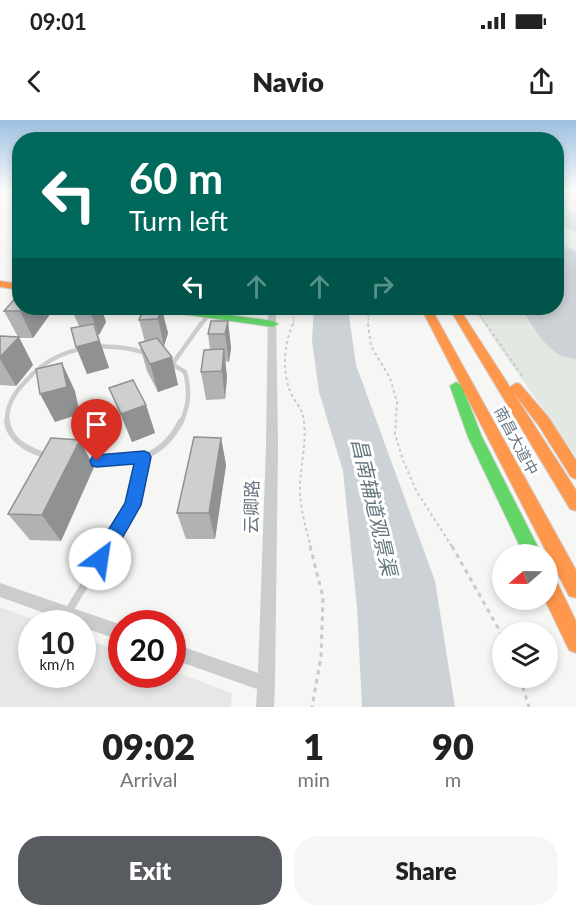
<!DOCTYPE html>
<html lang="en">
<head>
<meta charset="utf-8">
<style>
  :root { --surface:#fff; --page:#f6f6f6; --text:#222; --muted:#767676; --accent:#585c60 }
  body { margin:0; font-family:Lato,"Noto Sans SC",sans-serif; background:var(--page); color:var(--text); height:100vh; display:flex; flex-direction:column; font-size:22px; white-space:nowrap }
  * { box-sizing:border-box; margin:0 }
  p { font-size:20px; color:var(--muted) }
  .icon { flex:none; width:33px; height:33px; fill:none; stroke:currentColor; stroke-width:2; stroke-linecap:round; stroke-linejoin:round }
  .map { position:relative; height:587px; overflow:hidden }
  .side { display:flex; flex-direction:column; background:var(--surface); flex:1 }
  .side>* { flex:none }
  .hud { position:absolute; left:12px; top:12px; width:552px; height:183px; border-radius:24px; box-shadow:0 3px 9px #0003; background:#00695c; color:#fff; overflow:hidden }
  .needle { width:39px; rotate:250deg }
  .buttons { position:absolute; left:492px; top:424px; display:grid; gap:12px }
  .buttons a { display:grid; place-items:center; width:66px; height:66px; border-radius:50%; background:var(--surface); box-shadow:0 3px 9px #0003; font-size:30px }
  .speed { position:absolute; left:18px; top:490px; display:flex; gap:12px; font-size:30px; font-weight:700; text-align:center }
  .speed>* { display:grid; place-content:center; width:78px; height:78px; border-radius:50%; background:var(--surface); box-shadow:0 3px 9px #0003; line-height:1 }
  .speed small { font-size:15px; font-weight:400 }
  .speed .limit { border:9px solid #d22; background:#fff; color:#111 }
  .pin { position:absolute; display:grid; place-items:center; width:51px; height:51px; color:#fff; margin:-62px -26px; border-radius:50% 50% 50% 0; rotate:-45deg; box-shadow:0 0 6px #0007 }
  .pin .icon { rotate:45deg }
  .me { position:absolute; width:66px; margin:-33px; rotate:31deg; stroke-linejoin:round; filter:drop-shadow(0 0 4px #0008) }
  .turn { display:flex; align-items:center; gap:21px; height:126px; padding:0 18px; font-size:27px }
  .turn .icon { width:78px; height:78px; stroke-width:2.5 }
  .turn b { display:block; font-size:42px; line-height:51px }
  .lanes { display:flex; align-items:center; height:57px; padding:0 18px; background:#0003; justify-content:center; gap:30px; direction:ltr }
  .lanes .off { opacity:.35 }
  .eta { display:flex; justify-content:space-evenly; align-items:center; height:102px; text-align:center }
  .eta b { font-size:36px; font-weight:800; line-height:42px }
  .button { display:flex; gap:12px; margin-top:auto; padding:12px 18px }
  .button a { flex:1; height:69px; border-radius:24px; background:var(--accent); color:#fff; font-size:24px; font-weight:800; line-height:69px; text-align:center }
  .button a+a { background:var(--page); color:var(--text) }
  .status { display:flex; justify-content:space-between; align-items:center; height:42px; padding:0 30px; background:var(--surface); direction:ltr }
  .status svg { height:16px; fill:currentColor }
  header { display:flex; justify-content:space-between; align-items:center; height:78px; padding:0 18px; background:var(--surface); font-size:27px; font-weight:800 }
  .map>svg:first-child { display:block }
  .built { fill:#e6e8e8 }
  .green { fill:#e4e8e3 }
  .water { fill:#ccd2d6 }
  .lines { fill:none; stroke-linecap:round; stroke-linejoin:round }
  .fast-casing { stroke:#d3d4d4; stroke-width:2 }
  .slow-casing { stroke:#d3d4d4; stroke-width:2 }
  .path-far2 { stroke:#c9caca; stroke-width:1.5; stroke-dasharray:1.5 1.5; stroke-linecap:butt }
  .path-far1 { stroke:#c9caca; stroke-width:2; stroke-dasharray:3 3; stroke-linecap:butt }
  .path { stroke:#c9caca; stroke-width:3; stroke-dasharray:4.5 4.5; stroke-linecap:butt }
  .lane-far3 { stroke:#cbcccd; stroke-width:4 }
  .lane-far2 { stroke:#cbcccd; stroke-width:4.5 }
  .lane-far1 { stroke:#cbcccd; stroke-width:6 }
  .lane { stroke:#cbcccd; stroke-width:8 }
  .street { fill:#cbcccd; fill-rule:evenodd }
  .fast { fill:#63d668; fill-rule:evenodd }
  .slow { fill:#ff974d; fill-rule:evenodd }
  .wall { fill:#b0b2b3 }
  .shaded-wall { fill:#909192 }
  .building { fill:#cdcfd0; stroke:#909192; stroke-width:1.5 }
  .route { fill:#1a73e8; stroke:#114b97; stroke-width:1.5 }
  .labels { text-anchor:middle; stroke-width:6; stroke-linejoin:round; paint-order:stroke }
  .street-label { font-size:15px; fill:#687683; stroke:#fff }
  .near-street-label { font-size:18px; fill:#687683; stroke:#fff }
  .near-water-label { font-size:20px; font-style:italic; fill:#64777f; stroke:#fff }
</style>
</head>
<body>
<div class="status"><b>09:01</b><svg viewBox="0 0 49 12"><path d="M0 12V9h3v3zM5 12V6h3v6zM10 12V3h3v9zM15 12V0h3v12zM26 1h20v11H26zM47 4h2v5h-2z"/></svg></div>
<header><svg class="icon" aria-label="back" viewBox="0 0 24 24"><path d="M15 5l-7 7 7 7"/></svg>Navio<svg class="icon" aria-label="share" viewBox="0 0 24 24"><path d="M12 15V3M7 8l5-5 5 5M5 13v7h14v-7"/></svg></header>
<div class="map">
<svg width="576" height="587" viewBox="0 0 576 587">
  <rect width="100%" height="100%" fill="#f6f6f5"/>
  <polygon class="built" points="0,487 46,504 32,504 32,555 82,555 83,517 121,532 122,555 172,555 173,551 232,573 231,587 0,587"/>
  <polygon class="green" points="557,70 576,70 576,336 495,221 474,188 556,188"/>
  <g class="water">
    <polygon points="556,74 568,79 565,87 576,94 576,112 557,104"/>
    <path d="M557 126 576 132V239C546 237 536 208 520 188H556Z"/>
    <polygon points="314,188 348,188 356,245 435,461 455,587 362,587 357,487 343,351 319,272 312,220"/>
  </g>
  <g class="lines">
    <g class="fast-casing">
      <g id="fast">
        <polygon points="156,188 179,188 273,201 278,204 273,207 161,191"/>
        <polygon points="456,262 462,266 482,317 542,435 524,435 468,317 450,266"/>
      </g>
    </g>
    <g class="slow-casing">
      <g id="slow">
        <polygon points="0,161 20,164 20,170 0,167"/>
        <polygon points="421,188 431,188 576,450 576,478 569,476"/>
        <polygon points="449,188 459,188 510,267 516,263 520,264 549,298 576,340 576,359 571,357 539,306 513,272 576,370 576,391 570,389"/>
        <polygon points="548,456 555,458 576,501 576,533 569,530 545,480 548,480"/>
      </g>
    </g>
    <g class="path-far2">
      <polyline points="556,71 576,82"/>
      <polyline points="573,87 576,86"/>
      <polyline points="556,124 576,131"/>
      <polyline points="291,188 294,202 292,206"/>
      <polyline points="475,188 487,206"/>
      <polyline points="368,206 369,188"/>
    </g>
    <g class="path-far1">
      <path d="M293 204C284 223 282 251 290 271 293 280 301 287 303 296 308 320 300 345 300 369 300 389 306 408 311 428"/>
      <polyline points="368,204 371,226 390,258 397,282 395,314 403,340 417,372 453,428"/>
      <polyline points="486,204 523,257"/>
    </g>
    <g class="path">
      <polyline points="310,426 323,477 321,537 312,587"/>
      <polyline points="452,426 502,515"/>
      <polyline points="520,558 529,587"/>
    </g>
    <polyline class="lane-far3" points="200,206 209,194"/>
    <g class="lane-far2">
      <polyline points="173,243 201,204"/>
      <path d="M7 303C6 286 14 273 25 262 66 214 136 219 185 252 190 271 189 285 181 303"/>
    </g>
    <g class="lane-far1">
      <path d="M7 301C12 347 118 349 150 334 164 327 174 315 181 301"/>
      <polyline points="107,428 133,385 144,337"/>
    </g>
    <polyline class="lane" points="68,492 108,426"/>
    <g class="street">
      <polygon points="268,188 276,188 278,326 275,564 274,587 256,587 257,569 172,539 172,523 258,553 266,326"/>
      <polygon points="0,463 122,505 122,521 82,507 82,504 75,504 0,477"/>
    </g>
    <use href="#fast" class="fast"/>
    <use href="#slow" class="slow"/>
  </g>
  <g class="wall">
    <polygon points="71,188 101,188 106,202 99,215 98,215 109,248 87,254 79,206"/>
    <polygon points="144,188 162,188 168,213 164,226 163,226 178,265 158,272 147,251 139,223 145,222 139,200"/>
    <polygon points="53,190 33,218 19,218 33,245 16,266 0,265 0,216 18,217 4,191"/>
    <polygon points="228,201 231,228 229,242 225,241 227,257 225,279 206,280 201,252 210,230 208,214"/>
    <polygon points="109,268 146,285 155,313 132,322"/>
    <polygon points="221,318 226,345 215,419 186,419 177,393"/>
    <polygon points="94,347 61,421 30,420 8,394"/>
  </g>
  <g class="shaded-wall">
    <polygon points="23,188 52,188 53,190 33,218 20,191"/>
    <polygon points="89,188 101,188 106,202 99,215"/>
    <polygon points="161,188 168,213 164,226 158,199"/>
    <polygon points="228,201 231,228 229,242 225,214"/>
    <polygon points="94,204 109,248 87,254 76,227"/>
    <polygon points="19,217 33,245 16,266 0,239 0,237"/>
    <polygon points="224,229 227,257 225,279 222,251"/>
    <polygon points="172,237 178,265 158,272 150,244"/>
    <polygon points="62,243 75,271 80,294 55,302 40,274"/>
    <polygon points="146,285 155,313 132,322 121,294"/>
    <polygon points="221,318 226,345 215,419 209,393"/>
    <polygon points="80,320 94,347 61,421 42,395"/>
  </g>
  <g class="building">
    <polygon points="20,173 20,188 23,188 20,191 4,191"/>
    <polygon points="144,188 161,188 158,199 139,200"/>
    <polygon points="211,201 228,201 225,214 208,214"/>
    <polygon points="94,204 99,221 76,227 71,208"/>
    <polygon points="0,216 19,217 0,237"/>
    <polygon points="157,218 172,237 150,244 139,223"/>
    <polygon points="224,229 222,251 201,252 204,230"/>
    <polygon points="62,243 67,267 40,274 36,249"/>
    <polygon points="133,260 146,285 121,294 109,268"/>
    <polygon points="194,317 221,318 209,393 177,393"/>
    <polygon points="51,318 80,320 42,395 8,394"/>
  </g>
  <linearGradient id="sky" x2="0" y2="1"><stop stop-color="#9dc0e1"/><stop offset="0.46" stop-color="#fbfbfa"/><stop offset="1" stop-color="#fbfbfa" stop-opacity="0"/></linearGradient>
  <rect width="576" height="153" fill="url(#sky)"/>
  <polygon class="route" points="144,331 149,333 151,337 141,385 107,445 100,448 94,445 91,439 94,433 125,383 134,344 97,347 92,346 90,341 92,337 97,335"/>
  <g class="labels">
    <g class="street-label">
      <text transform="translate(516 321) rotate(62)" y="5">南昌大道中</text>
    </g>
    <g class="near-street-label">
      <text transform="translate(252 387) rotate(-89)" y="6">云卿路</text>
    </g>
    <g class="near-water-label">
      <text transform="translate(374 387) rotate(77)" y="7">昌南辅道观景渠</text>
    </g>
  </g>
</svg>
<div class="buttons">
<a><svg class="needle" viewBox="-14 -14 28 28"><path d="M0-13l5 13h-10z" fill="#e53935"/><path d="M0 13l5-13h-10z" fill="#767676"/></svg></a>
<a><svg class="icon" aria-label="layers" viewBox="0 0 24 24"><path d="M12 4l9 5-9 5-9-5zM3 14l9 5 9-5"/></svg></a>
</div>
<div class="speed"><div>10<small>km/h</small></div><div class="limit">20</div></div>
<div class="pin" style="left:97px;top:341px;background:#d93025"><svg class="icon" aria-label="arrive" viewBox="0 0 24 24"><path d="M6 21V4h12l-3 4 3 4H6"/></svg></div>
<svg class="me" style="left:100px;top:439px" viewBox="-20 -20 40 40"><circle r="19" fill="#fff"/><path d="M0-13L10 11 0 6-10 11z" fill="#1a73e8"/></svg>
<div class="hud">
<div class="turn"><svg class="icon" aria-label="left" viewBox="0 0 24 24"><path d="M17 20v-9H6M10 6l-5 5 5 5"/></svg><div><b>60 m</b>Turn left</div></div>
<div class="lanes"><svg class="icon" aria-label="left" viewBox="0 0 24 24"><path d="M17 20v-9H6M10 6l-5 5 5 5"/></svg><svg class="icon off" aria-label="ahead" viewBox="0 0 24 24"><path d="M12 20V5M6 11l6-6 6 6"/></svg><svg class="icon off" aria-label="ahead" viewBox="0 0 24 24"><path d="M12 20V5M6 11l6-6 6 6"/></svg><svg class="icon off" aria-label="right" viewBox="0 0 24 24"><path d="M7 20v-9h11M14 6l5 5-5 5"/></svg></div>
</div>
</div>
<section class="side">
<div class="eta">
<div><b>09:02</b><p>Arrival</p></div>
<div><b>1</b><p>min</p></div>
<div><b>90</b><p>m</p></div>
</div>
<div class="button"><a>Exit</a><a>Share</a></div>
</section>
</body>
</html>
